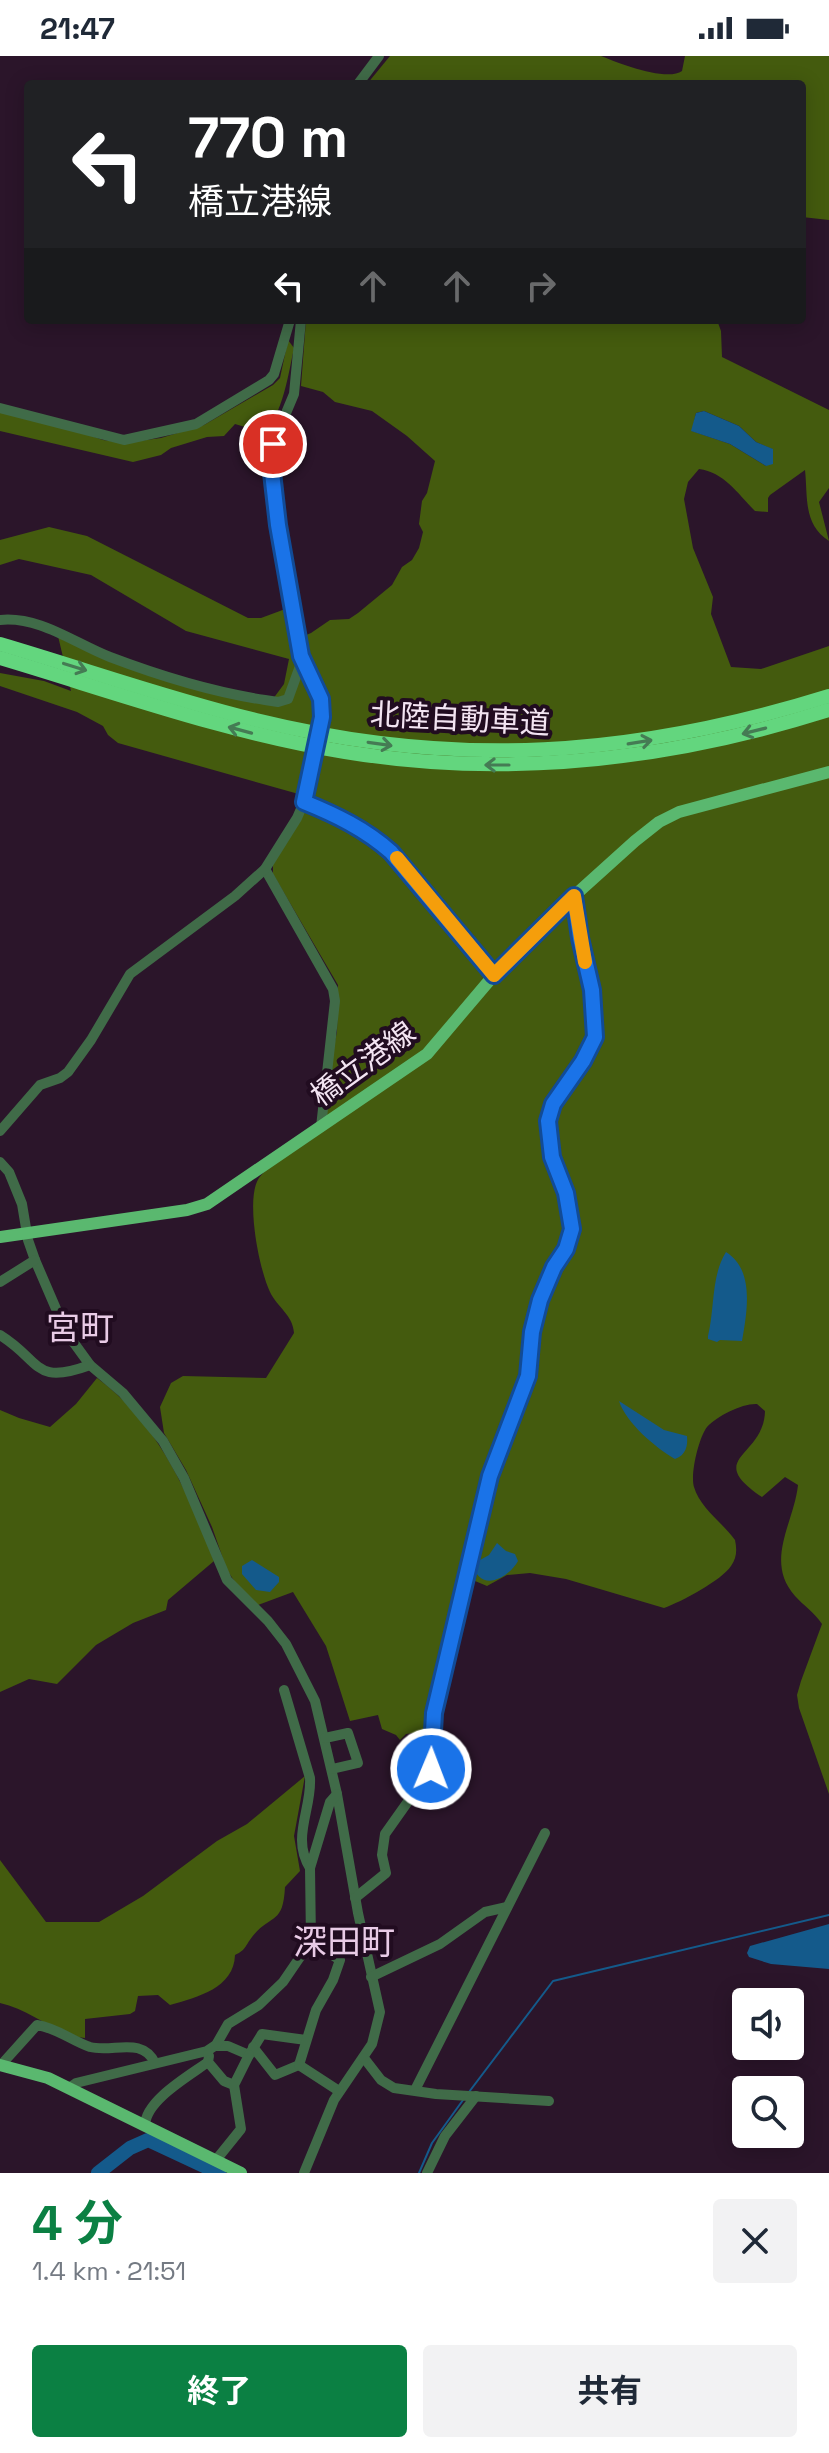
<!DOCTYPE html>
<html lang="ja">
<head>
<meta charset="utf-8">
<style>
  :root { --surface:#fff; --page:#f2f2f3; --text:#1f2937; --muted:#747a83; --accent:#0b8043 }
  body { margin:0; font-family:"Space Grotesk","Noto Sans JP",sans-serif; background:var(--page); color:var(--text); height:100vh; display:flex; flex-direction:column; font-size:30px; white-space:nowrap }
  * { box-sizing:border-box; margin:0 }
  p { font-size:26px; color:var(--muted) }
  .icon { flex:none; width:44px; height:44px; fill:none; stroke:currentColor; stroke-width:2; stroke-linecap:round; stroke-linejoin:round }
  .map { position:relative; height:2117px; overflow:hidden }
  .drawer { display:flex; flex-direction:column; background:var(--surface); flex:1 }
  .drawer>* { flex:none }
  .guide { position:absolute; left:24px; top:24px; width:782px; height:244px; border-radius:8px; box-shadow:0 4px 20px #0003; background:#202124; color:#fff; overflow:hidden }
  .controls { position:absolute; left:732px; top:1932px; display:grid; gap:16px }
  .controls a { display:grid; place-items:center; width:72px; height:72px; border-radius:8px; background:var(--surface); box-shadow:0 4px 20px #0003; font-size:40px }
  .pin { position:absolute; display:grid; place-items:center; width:68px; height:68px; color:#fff; margin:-34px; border:4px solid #fff; border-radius:50%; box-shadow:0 2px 8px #0007 }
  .me { position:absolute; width:88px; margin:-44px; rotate:1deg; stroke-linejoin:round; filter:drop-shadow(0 0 6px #0008) }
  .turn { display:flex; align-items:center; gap:28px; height:168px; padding:0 32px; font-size:36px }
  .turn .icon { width:104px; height:104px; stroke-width:2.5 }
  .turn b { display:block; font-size:56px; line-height:68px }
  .lanes { display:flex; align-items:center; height:76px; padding:0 32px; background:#0003; justify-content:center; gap:40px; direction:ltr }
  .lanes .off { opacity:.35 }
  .round { display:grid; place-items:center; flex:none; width:84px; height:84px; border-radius:8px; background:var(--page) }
  .overview { display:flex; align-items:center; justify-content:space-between; height:136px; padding:0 32px }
  h1 { font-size:48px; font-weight:700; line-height:60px; color:var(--accent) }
  .button { display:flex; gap:16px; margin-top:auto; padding:16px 32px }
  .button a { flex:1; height:92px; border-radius:8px; background:var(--accent); color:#fff; font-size:32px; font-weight:700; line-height:92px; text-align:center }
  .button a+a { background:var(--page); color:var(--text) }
  .status { display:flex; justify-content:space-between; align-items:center; height:56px; padding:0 40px; background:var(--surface); direction:ltr }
  .status svg { height:22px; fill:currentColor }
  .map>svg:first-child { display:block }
  .forest { fill:#445b0e; fill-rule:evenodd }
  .water { fill:#145a8b }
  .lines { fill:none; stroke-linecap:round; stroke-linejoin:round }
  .stream { stroke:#145a8b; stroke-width:2 }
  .river { stroke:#145a8b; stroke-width:14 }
  .minor { stroke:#406b48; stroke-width:10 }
  .major { stroke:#5ab86f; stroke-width:12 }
  .highway { stroke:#63d67e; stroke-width:14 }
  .minor-bridge { stroke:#406b48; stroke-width:10 }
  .oneway { stroke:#457b54 }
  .route-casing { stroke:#114b97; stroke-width:20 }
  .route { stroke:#1a73e8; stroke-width:14 }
  .slow { stroke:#f59e0b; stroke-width:14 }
  .labels { text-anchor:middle; stroke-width:8; stroke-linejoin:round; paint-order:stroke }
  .street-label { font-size:30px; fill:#f3e4f2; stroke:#210c20 }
  .quarter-label { font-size:34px; fill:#e9cbe6; stroke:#210c20 }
</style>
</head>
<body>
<div class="status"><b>21:47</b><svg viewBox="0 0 49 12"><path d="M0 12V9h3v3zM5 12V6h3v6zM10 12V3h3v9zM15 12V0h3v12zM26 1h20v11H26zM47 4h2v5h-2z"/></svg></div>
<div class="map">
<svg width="829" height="2117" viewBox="0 0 829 2117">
  <rect width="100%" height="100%" fill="#2b152a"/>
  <g class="forest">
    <path d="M390 0H601C618 7 667 26 682 15L685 0H829V164L802 161V28H367Z"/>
    <path d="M306 264H717L721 275 722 301 829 354V432L819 446 829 485C803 468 808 442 805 414L770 439 768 442V456L755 455C738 438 724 416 699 413L688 426 684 443 693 492 713 541 711 558 731 611 761 613 829 590V1738L799 1652 797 1639 801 1625 822 1568C814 1556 804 1550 795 1540 764 1505 794 1467 798 1429L785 1421 762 1441C703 1401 764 1402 765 1355L757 1348C743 1347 717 1360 707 1371 699 1381 690 1418 694 1431 700 1452 723 1467 735 1484 737 1493 737 1502 731 1510 722 1524 681 1546 664 1552L566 1523 530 1517 507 1519 487 1530 463 1520 429 1660V1683L413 1677 406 1678 400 1684 396 1679 382 1673 378 1659 350 1665 326 1590 293 1536 258 1549 239 1532 227 1514 212 1471 186 1414 164 1377 160 1351 171 1327 183 1320 266 1322 294 1277C293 1259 277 1251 270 1236 259 1213 245 1142 259 1122 271 1105 297 1094 314 1082L337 976 338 929 273 818V808L309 749 302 739 295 737 118 687 108 679 103 670 77 656 0 630V617L44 625 71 635 58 580 89 596 270 647 284 628 289 603 186 575 91 519 19 503 0 509V484L49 471 87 480 248 562H261L288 552 294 584 311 577 330 564 349 563 358 557 392 529 402 511 412 504 419 492 423 476 419 468 422 445 427 437 435 405 407 380 372 355 335 346 323 336 301 330ZM704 355 739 370 756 386 772 393V401L766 410 730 388 692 375 696 357Z"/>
    <path d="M288 284 294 292C287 325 282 364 256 387L251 384 245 371 235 368 224 380 207 381 171 392 161 399 133 406 0 375V355L74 374 103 384 124 387 161 382 204 369 273 329 280 322Z"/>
    <path d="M97 1322C157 1366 189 1437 214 1505L168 1544 166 1554 133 1567 96 1589 57 1628 29 1623 0 1636V1354L19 1362 50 1371 76 1348Z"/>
    <path d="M305 1720 294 1780 300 1815 285 1831C283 1870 271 1857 252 1881 245 1890 246 1894 235 1899 234 1932 198 1941 170 1949L158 1939 138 1940 135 1955 130 1958 85 1963V1982C56 1979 30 1953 0 1947V1804L46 1866H99L143 1840 217 1785 247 1768Z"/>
  </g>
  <g class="water">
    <polygon points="704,355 739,370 756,386 773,393 773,408 766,410 730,388 691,375 696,357"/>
    <path d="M726 1196C755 1214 747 1256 742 1285L720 1284 717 1286 708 1283V1280C715 1251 711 1220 726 1196Z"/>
    <path d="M619 1345 664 1374 687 1380C688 1390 686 1399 675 1403 656 1392 626 1367 619 1345Z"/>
    <path d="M497 1487 506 1495 515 1498 518 1505C508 1523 479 1537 473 1508L489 1499Z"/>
    <polygon points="252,1504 279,1521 279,1526 270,1536 256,1534 242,1518 242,1510"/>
    <polygon points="829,1868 829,1913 771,1908 749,1901 747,1897 750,1890"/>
  </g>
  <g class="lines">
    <g class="stream">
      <polyline points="469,2036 553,1925 829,1859"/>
      <polyline points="419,2117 432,2087 463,2044"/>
    </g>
    <polyline class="river" points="98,2117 130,2092 148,2084 219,2117"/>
    <g class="minor">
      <polyline points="358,28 379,0"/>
      <polyline points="301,264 294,338 273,388 271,408 278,469 301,600 321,643 322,661"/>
      <polyline points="0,352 124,384 196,368 269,324 274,318 290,264"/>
      <path d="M0 564C40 560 74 587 110 601 160 620 212 636 265 644L278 646 288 643 300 610 304 606"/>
      <polyline points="304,746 349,765 371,778 391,796 494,919"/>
      <polyline points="265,813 333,933 335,945 321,1071"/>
      <polyline points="0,1075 40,1029 60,1022 68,1016 91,984 130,918 235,840 265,813 297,762 304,746 314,706"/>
      <polyline points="0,1106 9,1116 22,1148 28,1184 35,1204 66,1276 90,1309 123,1337 163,1385 184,1422 227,1524 268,1565 286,1588 315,1645 337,1738 358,1857 380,1956 372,1988 334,2044 304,2117"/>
      <polyline points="0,1226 35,1204"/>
      <path d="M0 1279C42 1305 33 1330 90 1309"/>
      <path d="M284 1634 310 1722C312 1753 291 1782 310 1812"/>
      <polyline points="325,1682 348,1677 358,1707 332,1713"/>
      <polyline points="355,1842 386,1817 382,1799 385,1778 431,1713 434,1657 490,1420 502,1382 528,1320 532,1276 540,1244 548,1224 566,1193 572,1173 566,1137 552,1101 548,1065 553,1048 583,1005 595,981 592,934 580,882 574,840"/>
      <polyline points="371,1921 440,1888 485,1856 507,1851"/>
      <polyline points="215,1990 228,1990 249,1999 262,1978 306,1984"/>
      <polyline points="253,1991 275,2019 299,2009"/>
      <polyline points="209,2000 208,2006 224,2025 234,2029"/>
      <polyline points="364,2002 381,2024 394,2032 436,2038 549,2045"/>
      <path d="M1 2009 37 1969C57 1972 72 1985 90 1991 113 1997 142 1980 155 2007"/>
      <polyline points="299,2009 316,1954 333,1924 340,1904 311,1885"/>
      <polyline points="299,2009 339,2035"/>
      <polyline points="69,2032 76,2027 207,1995 216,1989 228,1968 259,1949 283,1926 311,1885 310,1812 330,1746 337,1738"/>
      <polyline points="415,2034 545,1777"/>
      <path d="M145 2069C146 2044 189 2020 208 2006"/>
      <polyline points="216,2104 241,2073 234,2029 249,1999"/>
      <polyline points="427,2117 445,2080 476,2040"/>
    </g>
    <g class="major">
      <polyline points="0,1181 187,1154 207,1148 427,998 494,919 574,840 635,785 659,766 679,756 829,716"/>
      <polyline points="0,2009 48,2022 241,2117"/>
    </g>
    <g class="highway">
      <path d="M0 588C85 613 169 643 256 664 456 713 633 701 829 640"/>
      <path d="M0 602C114 636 227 677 345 696 509 723 671 704 829 654"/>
    </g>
    <polyline class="minor-bridge" points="314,706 322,661"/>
  </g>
  <defs><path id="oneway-shaft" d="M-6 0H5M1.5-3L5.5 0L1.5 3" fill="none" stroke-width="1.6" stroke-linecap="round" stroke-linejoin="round" transform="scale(2)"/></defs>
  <g class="oneway">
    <use href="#oneway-shaft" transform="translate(75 611) rotate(17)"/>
    <use href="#oneway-shaft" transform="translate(240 674) rotate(-165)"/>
    <use href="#oneway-shaft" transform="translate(754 675) rotate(166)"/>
    <use href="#oneway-shaft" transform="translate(640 686) rotate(-9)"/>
    <use href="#oneway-shaft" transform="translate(380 688) rotate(8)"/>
    <use href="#oneway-shaft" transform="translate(497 709) rotate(180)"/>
  </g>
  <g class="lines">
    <g class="route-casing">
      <path id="route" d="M273 388 271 408 278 469 301 600 321 643 322 661 304 746C336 759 365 773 391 796L494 919 574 840 580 882 592 934 595 981 583 1005 553 1048 548 1065 552 1101 566 1137 572 1173 566 1193 554 1211 540 1244 532 1276 528 1320 490 1420 434 1657 431 1713"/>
    </g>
    <use href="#route" class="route"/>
    <polyline class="slow" points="397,802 494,919 574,840 585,906"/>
  </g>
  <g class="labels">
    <g class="street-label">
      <text transform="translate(460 663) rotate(3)" y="10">北陸自動車道</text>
      <text transform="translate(363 1008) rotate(-36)" y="10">橋立港線</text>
    </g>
    <g class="quarter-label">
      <text x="80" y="1284">宮町</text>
      <text x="344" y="1898">深田町</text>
    </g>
  </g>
</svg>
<div class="controls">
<a><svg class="icon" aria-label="sound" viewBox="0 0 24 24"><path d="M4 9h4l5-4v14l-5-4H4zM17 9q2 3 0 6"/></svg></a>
<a><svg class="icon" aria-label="search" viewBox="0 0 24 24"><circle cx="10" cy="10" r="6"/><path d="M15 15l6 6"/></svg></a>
</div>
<div class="pin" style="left:273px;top:388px;background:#d93025"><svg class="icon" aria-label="arrive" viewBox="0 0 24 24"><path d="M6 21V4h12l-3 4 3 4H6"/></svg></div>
<svg class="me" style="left:431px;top:1713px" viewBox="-20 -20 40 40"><circle r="17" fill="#1a73e8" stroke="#fff" stroke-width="3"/><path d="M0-11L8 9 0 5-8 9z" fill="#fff"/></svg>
<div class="guide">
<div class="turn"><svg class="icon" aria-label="left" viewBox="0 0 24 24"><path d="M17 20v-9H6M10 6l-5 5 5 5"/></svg><div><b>770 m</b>橋立港線</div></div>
<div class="lanes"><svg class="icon" aria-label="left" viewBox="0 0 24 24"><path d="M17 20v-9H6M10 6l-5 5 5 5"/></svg><svg class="icon off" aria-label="ahead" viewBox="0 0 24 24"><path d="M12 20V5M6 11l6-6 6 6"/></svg><svg class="icon off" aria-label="ahead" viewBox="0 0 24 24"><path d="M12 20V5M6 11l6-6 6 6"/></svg><svg class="icon off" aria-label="right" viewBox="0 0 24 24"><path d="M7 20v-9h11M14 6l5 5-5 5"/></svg></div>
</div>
</div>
<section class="drawer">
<div class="overview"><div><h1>4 分</h1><p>1.4 km · 21:51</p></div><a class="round"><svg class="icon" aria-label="close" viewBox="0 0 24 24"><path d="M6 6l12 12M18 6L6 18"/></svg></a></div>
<div class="button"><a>終了</a><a>共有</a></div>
</section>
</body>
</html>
